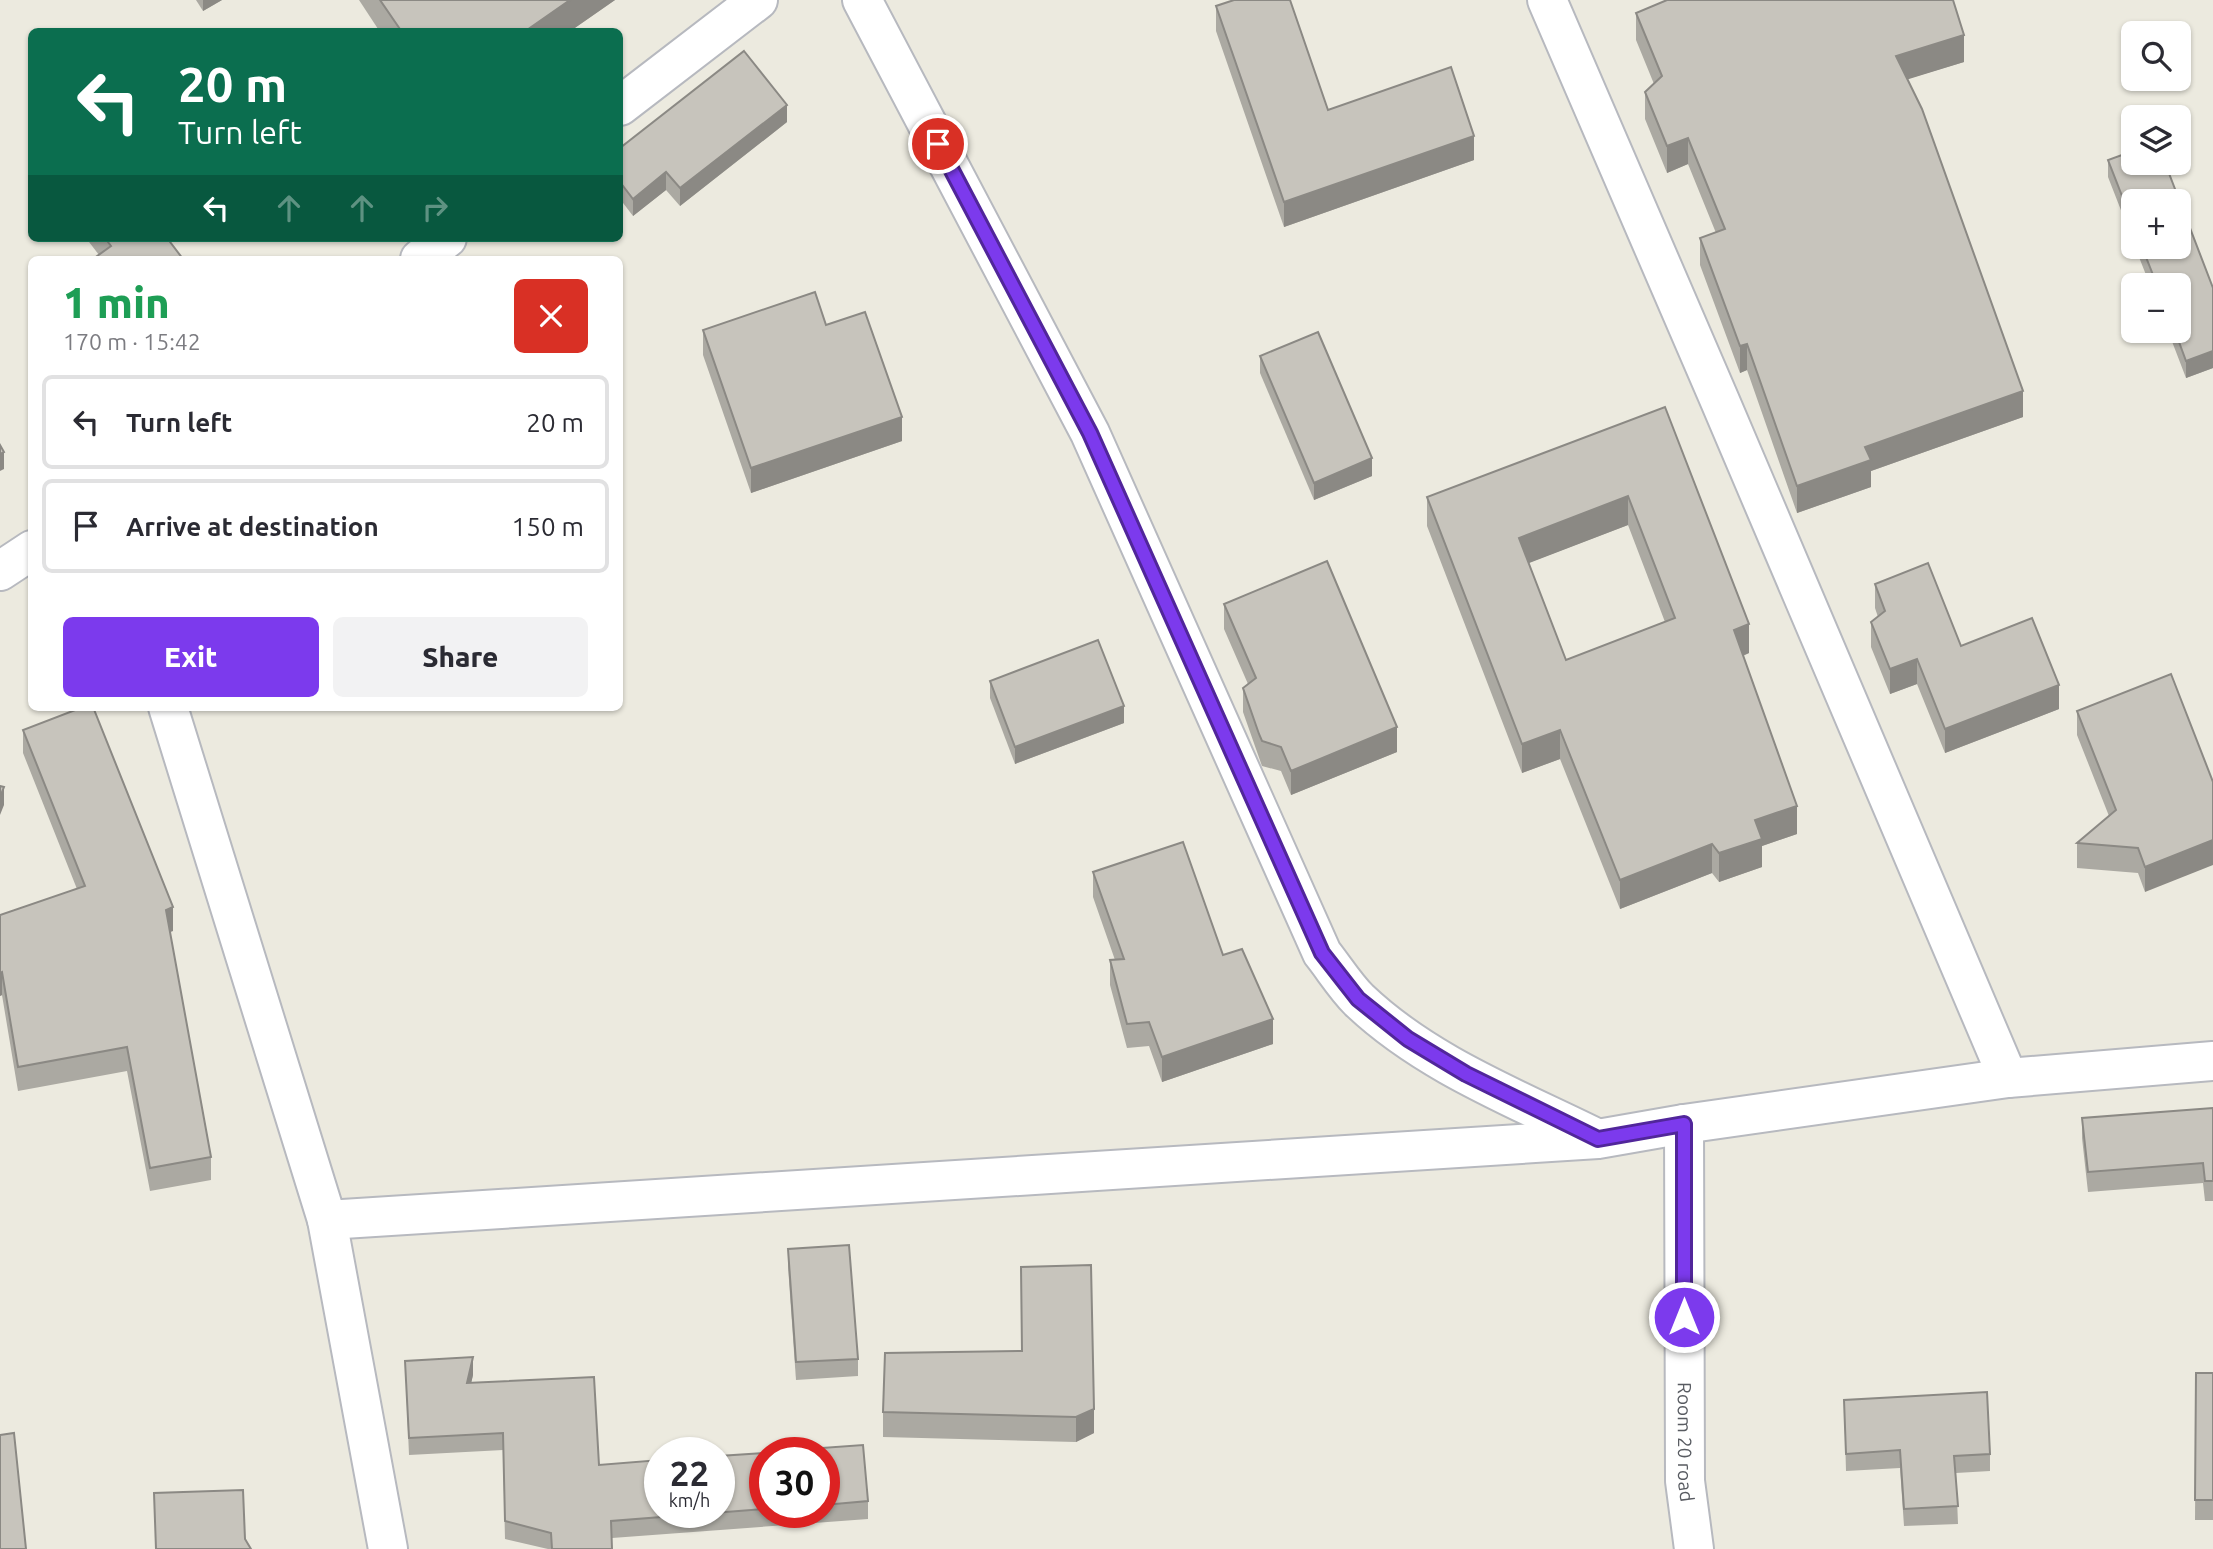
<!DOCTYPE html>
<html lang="en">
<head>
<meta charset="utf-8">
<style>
  :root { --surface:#fff; --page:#f2f2f3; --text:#2b2b33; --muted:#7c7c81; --line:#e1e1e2; --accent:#7c3aed }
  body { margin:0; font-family:Ubuntu,sans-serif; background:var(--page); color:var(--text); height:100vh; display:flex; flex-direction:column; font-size:26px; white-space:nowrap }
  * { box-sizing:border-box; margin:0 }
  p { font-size:23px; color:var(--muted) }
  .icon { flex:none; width:38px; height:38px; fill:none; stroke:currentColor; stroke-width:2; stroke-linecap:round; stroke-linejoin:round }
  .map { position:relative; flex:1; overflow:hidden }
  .drawer { position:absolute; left:28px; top:256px; width:595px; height:455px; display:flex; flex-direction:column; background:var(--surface); border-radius:10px; box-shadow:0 2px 5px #0004 }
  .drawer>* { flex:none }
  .hud { position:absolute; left:28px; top:28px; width:595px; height:214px; border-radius:10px; box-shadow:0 2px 5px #0004; background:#0b6e4f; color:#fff; overflow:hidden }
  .controls { position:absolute; left:2121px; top:21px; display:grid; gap:14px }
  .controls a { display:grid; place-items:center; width:70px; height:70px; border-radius:10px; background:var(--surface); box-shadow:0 2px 5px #0004; font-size:35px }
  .speed { position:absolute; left:644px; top:1437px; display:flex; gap:14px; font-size:35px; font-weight:700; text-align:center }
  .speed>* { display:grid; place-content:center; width:91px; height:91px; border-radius:50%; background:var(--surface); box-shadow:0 2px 5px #0004; line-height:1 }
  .speed small { font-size:18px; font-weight:400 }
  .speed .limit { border:10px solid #d22; background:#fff; color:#111 }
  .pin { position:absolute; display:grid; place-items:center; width:60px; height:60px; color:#fff; margin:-30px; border:4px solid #fff; border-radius:50%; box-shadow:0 2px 7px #0007 }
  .me { position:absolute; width:77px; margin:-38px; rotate:0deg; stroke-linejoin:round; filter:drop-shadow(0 0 5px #0008) }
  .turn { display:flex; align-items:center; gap:24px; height:147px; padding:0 35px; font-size:32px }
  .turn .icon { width:91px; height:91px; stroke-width:2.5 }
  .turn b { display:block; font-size:49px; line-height:60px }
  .lanes { display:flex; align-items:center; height:66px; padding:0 35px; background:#0003; justify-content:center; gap:35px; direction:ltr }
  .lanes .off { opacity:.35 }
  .round { display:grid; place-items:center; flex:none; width:74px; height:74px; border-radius:10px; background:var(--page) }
  .summary { display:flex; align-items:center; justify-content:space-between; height:119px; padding:0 35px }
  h1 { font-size:42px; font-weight:800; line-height:52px; color:#1e9e55 }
  .primary-button { display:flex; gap:14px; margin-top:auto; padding:14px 35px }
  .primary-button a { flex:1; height:80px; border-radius:10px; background:var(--accent); color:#fff; font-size:28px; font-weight:800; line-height:80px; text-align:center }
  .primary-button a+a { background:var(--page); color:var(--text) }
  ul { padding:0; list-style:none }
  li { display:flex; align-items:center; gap:21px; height:94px; margin:0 14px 10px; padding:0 21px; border:4px solid var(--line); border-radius:10px }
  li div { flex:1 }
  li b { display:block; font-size:26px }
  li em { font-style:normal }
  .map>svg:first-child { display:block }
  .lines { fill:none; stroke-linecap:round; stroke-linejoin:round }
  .minor-casing { stroke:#b7b9bf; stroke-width:42 }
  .minor { stroke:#fff; stroke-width:38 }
  .wall { fill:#aba9a2; fill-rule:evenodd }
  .shaded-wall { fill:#8b8984 }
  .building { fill:#c7c4bc; stroke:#8b8984; stroke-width:2; fill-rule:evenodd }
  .route-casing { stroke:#51269a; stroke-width:18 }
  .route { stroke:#7c3aed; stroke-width:12 }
  .labels { text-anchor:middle; stroke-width:7; stroke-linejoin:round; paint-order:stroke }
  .street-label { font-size:19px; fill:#585b61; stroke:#fff }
</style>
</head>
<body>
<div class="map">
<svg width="2213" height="1549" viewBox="0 0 2213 1549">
  <rect width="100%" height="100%" fill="#eceadf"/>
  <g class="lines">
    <g class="minor-casing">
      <g id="minor">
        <path d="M862 0 1090 433 1322 953C1334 968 1345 986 1359 1000 1425 1063 1515 1098 1596 1138"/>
        <polyline points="1547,0 1720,401 2008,1078"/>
        <polyline points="620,106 758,0"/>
        <polyline points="420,259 447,238"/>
        <polyline points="0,571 32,550"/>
        <polyline points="168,707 327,1220 1598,1139 1684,1124 2008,1078 2213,1061"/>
        <path id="s1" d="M1684 1124 1685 1481 1694 1549"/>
        <polyline points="327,1220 388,1549"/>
      </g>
    </g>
    <use href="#minor" class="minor"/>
  </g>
  <g class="wall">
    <polygon points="196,0 222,0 203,11"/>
    <polygon points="359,0 615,0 569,32 380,32"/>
    <polygon points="1216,6 1328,110 1474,160 1284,227 1216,31"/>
    <polygon points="1636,13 1964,62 1907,79 2023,417 1871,471 1871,487 1797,513 1747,370 1740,373 1700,265 1700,238 1716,233 1688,164 1667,173 1645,119 1645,92 1654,84 1636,40"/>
    <polygon points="787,122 680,206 666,190 633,216 620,199 620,148"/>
    <polygon points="2108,160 2213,288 2213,368 2186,378 2168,331 2179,331 2179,285 2150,285 2135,247 2179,247 2133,201 2133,241 2108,177"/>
    <polygon points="86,238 167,238 99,255"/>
    <polygon points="826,325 902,441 751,493 703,355 703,330"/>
    <polygon points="1260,356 1372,476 1314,500 1260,373"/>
    <path d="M1665 407 1749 653 1743 656 1797 834 1762 846V867L1719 882 1712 873 1620 909 1560 759 1522 773 1427 526V497ZM1628 525 1665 622 1566 660 1528 563Z"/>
    <polygon points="1875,584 1961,646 2059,709 1945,753 1917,684 1890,694 1871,647 1871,622 1878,617 1875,608"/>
    <polygon points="1224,604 1397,752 1291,795 1281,771 1262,766 1243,712 1243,688 1248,684 1224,629"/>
    <polygon points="2171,674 2145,892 2138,873 2077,868 2077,843 2109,816 2077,735 2077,711"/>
    <polygon points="990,681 1124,723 1015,764 990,698"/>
    <polygon points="23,730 173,931 170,932 211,1157 211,1180 150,1191 127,1071 18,1091 2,995 0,996 0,915 77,889 23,753"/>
    <polygon points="1093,872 1223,955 1273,1044 1162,1082 1149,1046 1127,1048 1110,985 1110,960 1115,960 1093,897"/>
    <polygon points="2213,1108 2213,1201 2205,1201 2203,1183 2088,1192 2082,1138 2082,1118"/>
    <polygon points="788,1249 858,1359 858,1376 796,1380 788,1266"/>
    <polygon points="1022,1351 1094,1433 1076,1442 883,1437 883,1412"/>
    <polygon points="405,1361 473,1375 471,1383 599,1465 765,1453 765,1512 824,1512 824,1452 868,1501 868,1519 612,1538 612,1549 548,1549 505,1539 503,1450 409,1455"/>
    <polygon points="2196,1373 2213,1373 2213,1520 2195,1520"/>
    <polygon points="1844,1400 1990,1454 1990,1471 1956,1473 1958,1524 1904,1526 1900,1468 1846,1471"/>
  </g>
  <g class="shaded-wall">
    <polygon points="203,0 222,0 203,11"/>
    <polygon points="570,0 615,0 569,32 524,32"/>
    <polygon points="1964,35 1964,62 1896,83 1896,56"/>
    <polygon points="787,105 787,122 680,206 680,188"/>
    <polygon points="1474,136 1474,160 1284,227 1284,202"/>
    <polygon points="1688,138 1688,164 1667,173 1667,146"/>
    <polygon points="666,172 666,190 633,216 633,199"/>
    <polygon points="1747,344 1747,370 1740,373 1740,346"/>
    <polygon points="2213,351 2213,368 2186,378 2186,361"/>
    <polygon points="2023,391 2023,417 1871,471 1871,487 1797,513 1797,486 1865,447"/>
    <polygon points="902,417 902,441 751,493 751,468"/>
    <polygon points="4,452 4,469 0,471 0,454"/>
    <polygon points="1372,458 1372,476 1314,500 1314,483"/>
    <polygon points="1628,496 1628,525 1519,567 1519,538"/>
    <polygon points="1749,624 1749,653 1734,659 1734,630"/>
    <polygon points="1917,659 1917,684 1890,694 1890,669"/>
    <polygon points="2059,685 2059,709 1945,753 1945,729"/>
    <polygon points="1124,706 1124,723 1015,764 1015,747"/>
    <polygon points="1397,727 1397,752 1291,795 1291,771"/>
    <polygon points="1560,730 1560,759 1522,773 1522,744"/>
    <polygon points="4,787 4,805 0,815 0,797"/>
    <polygon points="1797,806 1797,834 1762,846 1762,867 1719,882 1719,853 1755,820"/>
    <polygon points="2213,840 2213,865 2145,892 2145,867"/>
    <polygon points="1712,844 1712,873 1620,909 1620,880"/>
    <polygon points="173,907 173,931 166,933 166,910"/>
    <polygon points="2,972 2,995 0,996 0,973"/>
    <polygon points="1273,1019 1273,1044 1162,1082 1162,1057"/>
    <polygon points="473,1357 473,1375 467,1401 467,1383"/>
    <polygon points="1094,1409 1094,1433 1076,1442 1076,1417"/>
  </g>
  <g class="building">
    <polygon points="380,0 570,0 524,32 402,32"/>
    <polygon points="1234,0 1290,0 1328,110 1451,67 1474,136 1284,202 1216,6"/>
    <polygon points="1667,0 1953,0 1964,35 1896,56 1922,109 2023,391 1865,447 1871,460 1797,486 1747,344 1740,346 1700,238 1725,229 1688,138 1667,146 1645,92 1662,76 1636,13"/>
    <polygon points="744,51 787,105 680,188 666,172 633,199 620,182 620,148"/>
    <polygon points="2133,151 2133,163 2165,163 2213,288 2213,351 2186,361 2175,331 2179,331 2179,285 2157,285 2142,247 2179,247 2179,201 2133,201 2133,224 2108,160"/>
    <polygon points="105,238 167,238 183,259 93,259 111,246"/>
    <polygon points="815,292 826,325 865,312 902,417 751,468 703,330"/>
    <polygon points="1318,332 1372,458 1314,483 1260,356"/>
    <path d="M1665 407 1749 624 1734 630 1797 806 1755 820 1762 839 1719 853 1712 844 1620 880 1560 730 1522 744 1427 497ZM1628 496 1675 618 1566 660 1519 538Z"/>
    <polygon points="0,445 4,452 0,454"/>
    <polygon points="1327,561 1397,727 1291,771 1281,747 1262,741 1259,734 1243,688 1256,678 1224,604"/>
    <polygon points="1928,563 1961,646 2032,618 2059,685 1945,729 1917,659 1890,669 1871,622 1885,611 1875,584"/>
    <polygon points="1098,640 1124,706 1015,747 990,681"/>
    <polygon points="2171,674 2213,782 2213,840 2145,867 2138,848 2077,843 2116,810 2077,711"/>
    <polygon points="83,707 93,707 173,907 166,910 211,1157 150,1168 127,1047 18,1067 2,972 0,973 0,915 85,886 23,730"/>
    <polygon points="0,786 4,787 0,797"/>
    <polygon points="1183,842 1223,955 1242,949 1273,1019 1162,1057 1149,1022 1127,1024 1110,960 1124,959 1093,872"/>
    <polygon points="2213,1108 2213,1181 2205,1181 2203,1163 2088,1172 2082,1118"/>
    <polygon points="849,1245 858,1359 796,1362 788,1249"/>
    <polygon points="1091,1265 1094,1409 1076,1417 883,1412 885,1353 1022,1351 1021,1267"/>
    <polygon points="473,1357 467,1383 594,1377 599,1465 660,1460 660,1512 719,1512 719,1456 765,1453 765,1509 611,1521 612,1549 552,1549 551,1533 505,1521 503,1433 409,1438 405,1361"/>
    <polygon points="2196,1373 2213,1373 2213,1500 2195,1500"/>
    <polygon points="1987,1392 1990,1454 1954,1456 1958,1506 1904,1509 1900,1450 1846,1454 1844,1400"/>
    <polygon points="14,1433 26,1549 0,1549 0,1435"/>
    <polygon points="863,1445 868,1501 824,1505 824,1452 766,1452"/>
    <polygon points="243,1490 245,1539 251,1549 156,1549 154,1493"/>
  </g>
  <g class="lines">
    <g class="route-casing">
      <polyline id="route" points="938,144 1090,433 1322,953 1358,999 1408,1039 1466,1074 1598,1139 1684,1124 1684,1317"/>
    </g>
    <use href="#route" class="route"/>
  </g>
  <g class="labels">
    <g class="street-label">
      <text dy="7" stroke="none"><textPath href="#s1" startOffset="318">Room 20 road</textPath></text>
    </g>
  </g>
</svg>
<div class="controls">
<a><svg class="icon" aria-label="search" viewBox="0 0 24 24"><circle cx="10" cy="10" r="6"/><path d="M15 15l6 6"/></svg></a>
<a><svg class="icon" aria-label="layers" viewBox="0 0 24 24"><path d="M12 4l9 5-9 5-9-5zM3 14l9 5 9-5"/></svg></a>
<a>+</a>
<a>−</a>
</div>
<div class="speed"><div>22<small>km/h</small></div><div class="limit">30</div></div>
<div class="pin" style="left:938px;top:144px;background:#d93025"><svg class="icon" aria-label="arrive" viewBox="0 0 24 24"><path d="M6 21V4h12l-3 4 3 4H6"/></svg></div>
<svg class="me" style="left:1684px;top:1317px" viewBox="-20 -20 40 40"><circle r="17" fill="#7c3aed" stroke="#fff" stroke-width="3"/><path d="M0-11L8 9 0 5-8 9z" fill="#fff"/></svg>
<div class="hud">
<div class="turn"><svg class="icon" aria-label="left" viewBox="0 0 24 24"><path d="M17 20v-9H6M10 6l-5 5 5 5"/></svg><div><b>20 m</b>Turn left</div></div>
<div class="lanes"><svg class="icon" aria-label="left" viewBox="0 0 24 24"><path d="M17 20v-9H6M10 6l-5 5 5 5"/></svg><svg class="icon off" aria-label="ahead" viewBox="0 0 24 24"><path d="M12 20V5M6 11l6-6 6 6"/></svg><svg class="icon off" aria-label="ahead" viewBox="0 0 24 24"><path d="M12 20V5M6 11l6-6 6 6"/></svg><svg class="icon off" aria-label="right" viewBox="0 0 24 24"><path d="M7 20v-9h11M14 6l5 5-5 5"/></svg></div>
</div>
<section class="drawer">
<div class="summary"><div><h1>1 min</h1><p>170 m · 15:42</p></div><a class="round" style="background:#d93025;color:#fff"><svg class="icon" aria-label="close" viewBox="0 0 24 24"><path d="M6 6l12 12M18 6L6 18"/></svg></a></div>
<ul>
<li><svg class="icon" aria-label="left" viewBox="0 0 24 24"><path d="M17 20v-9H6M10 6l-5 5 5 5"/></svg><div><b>Turn left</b></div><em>20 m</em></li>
<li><svg class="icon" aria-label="arrive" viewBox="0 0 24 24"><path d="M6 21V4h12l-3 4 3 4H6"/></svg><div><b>Arrive at destination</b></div><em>150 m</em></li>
</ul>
<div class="primary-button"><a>Exit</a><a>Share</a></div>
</section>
</div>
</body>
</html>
